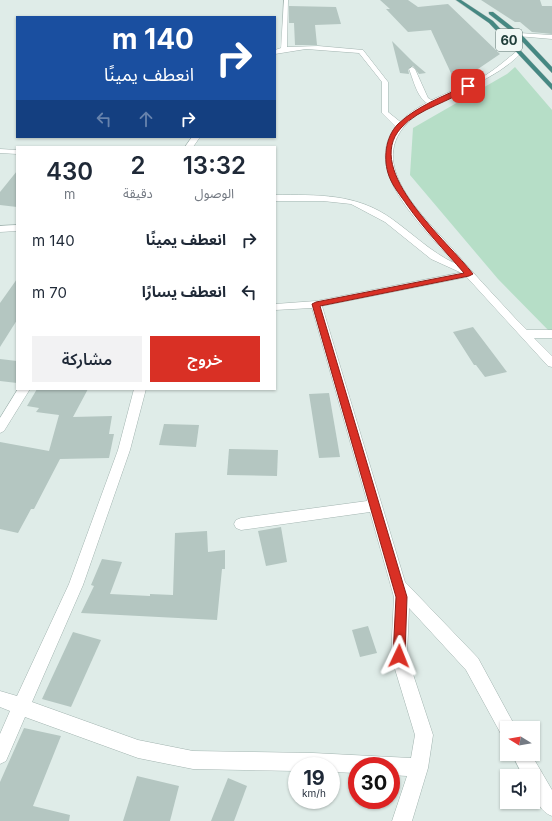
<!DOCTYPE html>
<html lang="ar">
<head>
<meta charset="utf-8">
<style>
  :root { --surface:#fff; --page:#f2f2f3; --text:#1f2937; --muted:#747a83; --accent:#d93025 }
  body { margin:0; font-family:Inter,"Noto Sans Arabic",sans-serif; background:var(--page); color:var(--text); direction:rtl; height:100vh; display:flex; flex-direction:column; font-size:15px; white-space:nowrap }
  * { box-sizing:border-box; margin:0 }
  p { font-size:13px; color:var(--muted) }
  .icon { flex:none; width:22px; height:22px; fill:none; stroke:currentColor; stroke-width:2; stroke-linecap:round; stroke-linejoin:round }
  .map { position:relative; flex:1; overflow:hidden; direction:ltr }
  .drawer { position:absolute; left:16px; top:146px; width:260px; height:244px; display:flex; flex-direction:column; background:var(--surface); border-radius:0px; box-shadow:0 1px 3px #0004; direction:rtl }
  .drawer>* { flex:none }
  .guide { position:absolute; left:16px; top:16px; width:260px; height:122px; border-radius:0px; box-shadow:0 1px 3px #0004; direction:rtl; background:#1a4fa0; color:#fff; overflow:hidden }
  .needle { width:26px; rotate:281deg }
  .buttons { position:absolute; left:500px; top:721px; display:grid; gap:8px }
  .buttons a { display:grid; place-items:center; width:40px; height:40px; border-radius:0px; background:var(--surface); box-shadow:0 1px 3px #0004; font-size:20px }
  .speed { position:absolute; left:288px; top:757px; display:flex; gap:8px; font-size:20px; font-weight:700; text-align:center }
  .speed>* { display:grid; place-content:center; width:52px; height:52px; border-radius:50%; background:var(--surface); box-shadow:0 1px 3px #0004; line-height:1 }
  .speed small { font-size:10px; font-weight:400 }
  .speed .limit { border:6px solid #d22; background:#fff; color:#111 }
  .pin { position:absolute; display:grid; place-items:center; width:34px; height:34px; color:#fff; margin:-17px; border-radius:8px; box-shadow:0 2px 6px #0006 }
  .me { position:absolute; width:44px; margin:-22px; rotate:2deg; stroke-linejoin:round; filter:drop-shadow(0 0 3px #0008) }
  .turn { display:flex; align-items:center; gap:14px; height:84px; padding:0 16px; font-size:18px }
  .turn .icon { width:52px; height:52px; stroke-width:2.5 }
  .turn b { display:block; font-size:28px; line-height:34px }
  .lanes { display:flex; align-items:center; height:38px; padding:0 16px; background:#0003; justify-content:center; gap:20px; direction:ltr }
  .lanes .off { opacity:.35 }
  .eta { display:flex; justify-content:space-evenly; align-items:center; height:68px; text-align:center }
  .eta b { font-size:24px; font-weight:600; line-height:28px }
  .primary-button { display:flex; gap:8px; margin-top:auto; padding:8px 16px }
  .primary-button a { flex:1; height:46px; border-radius:0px; background:var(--accent); color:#fff; font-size:16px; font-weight:600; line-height:46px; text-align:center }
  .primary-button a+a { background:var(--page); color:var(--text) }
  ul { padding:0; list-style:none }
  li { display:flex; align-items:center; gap:12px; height:52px; padding:0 16px }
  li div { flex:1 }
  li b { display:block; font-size:15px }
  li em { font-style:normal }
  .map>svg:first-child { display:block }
  .green { fill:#b6dec7 }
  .building { fill:#b4c6c1 }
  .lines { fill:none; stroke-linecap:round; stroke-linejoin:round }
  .minor-casing { stroke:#a2b4b0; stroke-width:1 }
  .tertiary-casing { stroke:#a2b4b0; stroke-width:1 }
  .trunk-casing { stroke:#c0c9c8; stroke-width:1 }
  .minor { fill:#fff; fill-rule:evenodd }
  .tertiary { fill:#fff; fill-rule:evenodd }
  .trunk { fill:#458882; fill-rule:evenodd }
  .route { fill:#d93025; stroke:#8d1f18 }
  .labels { text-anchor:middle; stroke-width:4; stroke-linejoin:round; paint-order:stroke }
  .shield { fill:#f0f8f5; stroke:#5e7571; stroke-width:1 }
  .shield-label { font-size:13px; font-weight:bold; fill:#1f3d39 }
</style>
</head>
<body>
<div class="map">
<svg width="552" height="821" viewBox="0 0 552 821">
  <rect width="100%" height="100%" fill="#dfece8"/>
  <polygon class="green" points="515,67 552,110 552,334 498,279 410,175 413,128 507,74"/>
  <g class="building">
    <polygon points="380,0 408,0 418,7 448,4 500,54 456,84 431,30 408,32 386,9 390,9"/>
    <polygon points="481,0 540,0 542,6 552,6 552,34 532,32 520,22 515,22"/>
    <polygon points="289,6 336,7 341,24 315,25 317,45 295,45 294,23 289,23"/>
    <polygon points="392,41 413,62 426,73 419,74 413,66 408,69 409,74 400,73"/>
    <polygon points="17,171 17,207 0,205 0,192"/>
    <polygon points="17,279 17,320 0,347 0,303"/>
    <polygon points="473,327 498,360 507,372 485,377 476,365 474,365 453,332"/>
    <polygon points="0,359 17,361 17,383 0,381"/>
    <polygon points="37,389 88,389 73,417 112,416 109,434 114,434 109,458 60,459 34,509 31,509 18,533 0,529 0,442 49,451 59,415 36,412 39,408 27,406"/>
    <polygon points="329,393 340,457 319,458 309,394"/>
    <polygon points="164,424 199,425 196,447 159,445"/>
    <polygon points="229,449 278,450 277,476 227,475"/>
    <polygon points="281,527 287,562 266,566 258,531"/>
    <polygon points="207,531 208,552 225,550 225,569 222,569 217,620 81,613 94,586 91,585 102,559 122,562 110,594 150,596 150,594 173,595 175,533"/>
    <polygon points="368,626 377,653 360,657 352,630"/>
    <polygon points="73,632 101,640 71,707 42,699"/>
    <polygon points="24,728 61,736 33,806 70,815 69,821 0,821 0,782"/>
    <polygon points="137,776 179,786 170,821 123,821"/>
    <polygon points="228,778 247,786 234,821 211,821"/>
  </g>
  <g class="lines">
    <g class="minor-casing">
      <g id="minor">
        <polygon points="284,0 288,0 287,47 318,46 363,50 388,82 388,112 403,124 403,128 397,128 382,113 382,82 359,53 306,49 275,54 275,50 281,48"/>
        <polygon points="519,33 552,35 552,39 517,36"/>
        <path d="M412 67 415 69 428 98 435 102V104C419 107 414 81 409 69Z"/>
        <polygon points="192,137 200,137 193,147 185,147"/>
        <polygon points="0,149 17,150 17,154 0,153"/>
        <polygon points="469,271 472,272 474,274 472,276 322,306 405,582 478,658 516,728 507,728 507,737 501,734 466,670 409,608 407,656 433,735 428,768 412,821 392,821 407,776 391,775 391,766 357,766 357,773 331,772 331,766 297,766 297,771 193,769 138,758 25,717 6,761 0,764 0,734 10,711 0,707 0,691 17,696 69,584 118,450 134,389 146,389 130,450 83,585 32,702 138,740 193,751 313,753 411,758 415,735 391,656 394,597 370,512 241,530 236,528 234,524 236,520 241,518 367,501 312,308 275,310 275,304 316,301"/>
        <polygon points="18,389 30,389 4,431 0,433 0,418"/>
        <path d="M512 754H531L552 790V816C536 810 533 791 533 776H523Z"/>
      </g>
    </g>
    <g class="tertiary-casing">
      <g id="tertiary">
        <path d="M517 51 522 52C494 82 454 90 421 112 358 154 416 209 450 246 471 271 493 294 515 318L527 330H552V338H534L552 356V367L548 366 464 274 431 259 385 222 351 204 323 201H275V195C317 195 356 193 392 219 413 234 431 252 454 263 412 214 338 149 428 102 447 92 467 86 486 75 497 68 507 59 517 51Z"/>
        <polygon points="17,225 17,231 0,232 0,226"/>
      </g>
    </g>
    <g class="trunk-casing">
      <g id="trunk">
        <polygon points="456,0 461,0 493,21 552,84 552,90 489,23"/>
        <polygon points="489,12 493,12 521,34 552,67 552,73 517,36 489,14"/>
      </g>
    </g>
    <use href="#minor" class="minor"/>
    <use href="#tertiary" class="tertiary"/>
    <use href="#trunk" class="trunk"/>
  </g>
  <path class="route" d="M467 85 471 86C450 103 420 107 401 128 362 171 449 242 473 274L469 276 320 306 407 597 405 656 403 661 399 663 395 661 393 656 396 597 312 304 316 302 464 273C444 250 424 229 407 205 401 196 393 187 389 176 383 160 385 137 398 124 417 106 444 96 467 85Z"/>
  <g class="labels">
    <rect class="shield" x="496" y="29" width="26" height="22" rx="3"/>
    <g class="shield-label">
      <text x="509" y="45">60</text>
    </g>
  </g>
</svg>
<div class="buttons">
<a><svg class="needle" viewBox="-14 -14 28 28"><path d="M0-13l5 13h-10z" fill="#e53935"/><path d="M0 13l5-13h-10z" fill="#747a83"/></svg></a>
<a><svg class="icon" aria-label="sound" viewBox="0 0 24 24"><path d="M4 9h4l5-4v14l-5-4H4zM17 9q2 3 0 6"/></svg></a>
</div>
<div class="speed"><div>19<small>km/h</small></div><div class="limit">30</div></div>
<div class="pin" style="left:468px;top:86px;background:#d93025"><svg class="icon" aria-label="arrive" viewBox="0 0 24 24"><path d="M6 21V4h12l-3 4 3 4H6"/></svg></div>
<svg class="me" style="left:399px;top:656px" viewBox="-20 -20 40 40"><path d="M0-17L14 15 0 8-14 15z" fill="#d93025" stroke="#fff" stroke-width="4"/></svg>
<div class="guide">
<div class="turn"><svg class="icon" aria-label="right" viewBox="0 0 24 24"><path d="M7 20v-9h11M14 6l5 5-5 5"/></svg><div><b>140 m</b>انعطف يمينًا</div></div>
<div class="lanes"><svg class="icon off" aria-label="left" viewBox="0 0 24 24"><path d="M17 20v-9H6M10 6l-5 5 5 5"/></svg><svg class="icon off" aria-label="ahead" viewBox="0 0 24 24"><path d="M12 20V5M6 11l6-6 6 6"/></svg><svg class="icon" aria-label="right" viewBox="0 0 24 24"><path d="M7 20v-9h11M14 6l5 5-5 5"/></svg></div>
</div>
<section class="drawer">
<div class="eta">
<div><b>13:32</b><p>الوصول</p></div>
<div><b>2</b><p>دقيقة</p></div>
<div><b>430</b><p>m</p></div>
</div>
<ul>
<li><svg class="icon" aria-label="right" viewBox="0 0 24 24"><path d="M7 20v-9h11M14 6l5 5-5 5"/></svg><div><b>انعطف يمينًا</b></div><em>140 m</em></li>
<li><svg class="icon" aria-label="left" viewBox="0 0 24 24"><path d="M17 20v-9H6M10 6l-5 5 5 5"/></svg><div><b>انعطف يسارًا</b></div><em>70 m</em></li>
</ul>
<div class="primary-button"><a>خروج</a><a>مشاركة</a></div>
</section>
</div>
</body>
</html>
